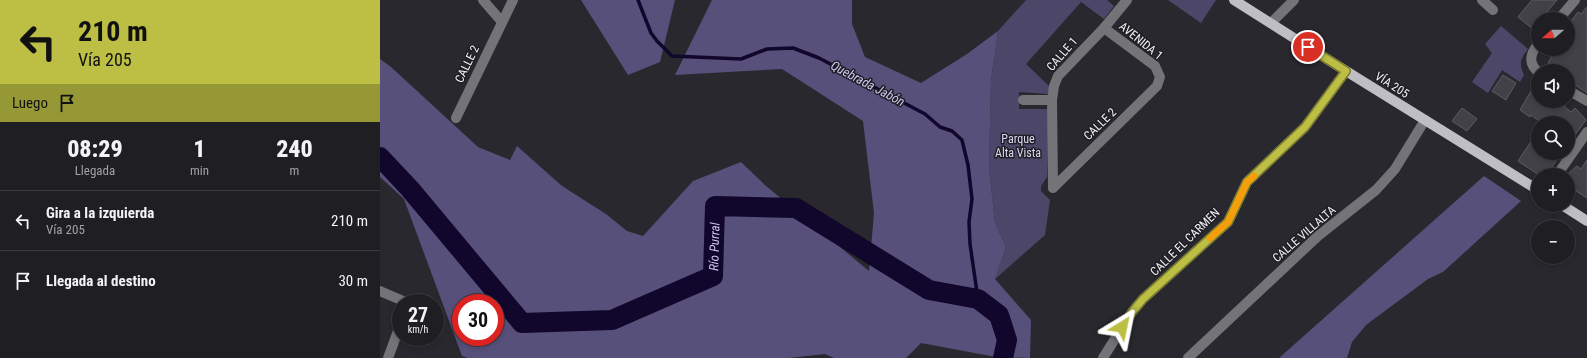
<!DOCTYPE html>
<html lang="es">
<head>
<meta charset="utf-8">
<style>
  :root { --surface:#1f1e22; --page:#27272a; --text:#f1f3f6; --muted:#a1a2a5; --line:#3c3c40 }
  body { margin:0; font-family:"Roboto Condensed",sans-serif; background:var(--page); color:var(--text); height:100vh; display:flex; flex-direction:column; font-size:15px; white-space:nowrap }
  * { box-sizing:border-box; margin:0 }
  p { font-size:13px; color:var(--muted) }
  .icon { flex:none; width:22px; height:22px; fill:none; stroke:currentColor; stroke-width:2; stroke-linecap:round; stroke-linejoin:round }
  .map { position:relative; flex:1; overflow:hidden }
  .sheet { display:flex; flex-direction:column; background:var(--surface); width:380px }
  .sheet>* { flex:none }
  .hud { background:#bcbf44; color:#111; overflow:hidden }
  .needle { width:26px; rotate:250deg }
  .controls { position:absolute; left:1151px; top:12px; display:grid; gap:8px }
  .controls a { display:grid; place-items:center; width:44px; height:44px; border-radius:50%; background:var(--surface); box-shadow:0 2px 6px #0003,0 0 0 1px var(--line); font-size:20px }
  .speed { position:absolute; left:12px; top:294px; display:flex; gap:8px; font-size:20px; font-weight:700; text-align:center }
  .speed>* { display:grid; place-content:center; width:52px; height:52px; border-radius:50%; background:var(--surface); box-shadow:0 2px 6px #0003,0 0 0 1px var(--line); line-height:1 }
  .speed small { font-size:10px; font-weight:400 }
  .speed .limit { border:6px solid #d22; background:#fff; color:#111 }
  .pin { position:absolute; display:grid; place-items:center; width:34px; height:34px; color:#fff; margin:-17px; border:2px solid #fff; border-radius:50%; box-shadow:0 1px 4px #0007 }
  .me { position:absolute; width:44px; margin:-22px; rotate:35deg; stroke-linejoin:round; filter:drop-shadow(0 0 3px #0008) }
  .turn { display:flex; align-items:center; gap:14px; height:84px; padding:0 12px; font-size:18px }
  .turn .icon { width:52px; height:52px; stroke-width:2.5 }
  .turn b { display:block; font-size:28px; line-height:34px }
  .then { display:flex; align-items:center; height:38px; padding:0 12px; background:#0003; gap:8px; font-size:15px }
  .eta { display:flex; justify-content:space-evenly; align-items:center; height:68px; text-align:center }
  .eta b { font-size:24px; font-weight:800; line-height:28px }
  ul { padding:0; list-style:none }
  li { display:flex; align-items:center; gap:12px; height:60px; padding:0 12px; border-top:1px solid var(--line) }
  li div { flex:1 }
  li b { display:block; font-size:15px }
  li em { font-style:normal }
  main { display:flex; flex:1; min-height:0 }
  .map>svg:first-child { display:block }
  .green { fill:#4c4769 }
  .forest { fill:#57507b; fill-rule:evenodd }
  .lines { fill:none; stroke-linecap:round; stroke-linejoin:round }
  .stream { stroke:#11062b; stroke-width:3.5 }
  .river { stroke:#11062b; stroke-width:20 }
  .building { fill:#414147; stroke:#5d5c63 }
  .minor { stroke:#747377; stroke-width:10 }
  .major { stroke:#bfbec5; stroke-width:10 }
  .route-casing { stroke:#7a7c2c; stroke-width:10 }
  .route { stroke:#bcbf44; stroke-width:7 }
  .slow { stroke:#f59e0b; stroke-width:7 }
  .labels { text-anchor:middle; stroke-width:3; stroke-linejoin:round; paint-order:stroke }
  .street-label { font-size:12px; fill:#f1f1f5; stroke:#1f1f24 }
  .park-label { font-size:12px; fill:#dcd9f6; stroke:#1f1f24 }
  .water-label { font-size:13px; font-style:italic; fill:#cec9f4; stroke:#1f1f24 }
</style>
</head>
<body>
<main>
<section class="sheet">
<div class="hud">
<div class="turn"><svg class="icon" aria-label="left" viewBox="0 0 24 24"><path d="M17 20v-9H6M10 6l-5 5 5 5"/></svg><div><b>210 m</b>Vía 205</div></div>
<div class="then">Luego<svg class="icon" aria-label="arrive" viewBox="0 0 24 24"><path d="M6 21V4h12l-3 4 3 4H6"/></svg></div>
</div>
<div class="eta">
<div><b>08:29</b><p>Llegada</p></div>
<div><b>1</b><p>min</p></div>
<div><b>240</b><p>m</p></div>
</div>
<ul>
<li><svg class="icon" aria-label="left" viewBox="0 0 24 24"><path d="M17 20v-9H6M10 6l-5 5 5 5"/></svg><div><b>Gira a la izquierda</b><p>Vía 205</p></div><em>210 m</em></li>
<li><svg class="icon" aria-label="arrive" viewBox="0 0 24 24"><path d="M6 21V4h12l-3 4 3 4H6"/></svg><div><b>Llegada al destino</b></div><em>30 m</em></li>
</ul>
</section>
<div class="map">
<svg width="1207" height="358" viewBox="0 0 1207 358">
  <rect width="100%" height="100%" fill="#29282e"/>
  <g class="green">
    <polygon points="646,0 727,0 734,6 724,19 701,2 646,64 670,87 668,94 639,92 639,109 669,109 667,177 661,186 661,191 670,200 665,235 615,279 626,247 615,223 609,167 611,80 618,31"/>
    <polygon points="788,0 836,0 821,23"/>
    <path d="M1121 26 1148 49C1140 59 1139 64 1144 75L1140 82 1122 70 1108 93 1092 82 1112 53 1105 44Z"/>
  </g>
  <g class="forest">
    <polygon points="201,0 295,0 280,62 248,75"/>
    <path d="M332 0H472V24L485 57 541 83 587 54 618 31 611 80 609 167 615 223 626 247 615 279 651 320 650 358 616 357 541 343 526 358H454L445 354 409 358H88L82 356 24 199 0 177V59L11 67 98 147 130 160 137 146 182 186 226 214 247 231 263 236 313 181 361 162 386 186 489 271 494 213 483 121 402 69 295 75ZM81 303H115V337H81Z"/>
    <polygon points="1104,176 1141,201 1063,272 1048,279 986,325 972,342 967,358 899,358"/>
  </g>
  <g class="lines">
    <polyline class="stream" points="258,0 271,33 277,41 292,56 361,59 387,49 413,48 439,58 545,114 560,127 572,131 582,140 588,165 592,199 589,222 590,244 598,299"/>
    <path class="river" id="s1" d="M0 157 30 189 142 323 232 320 333 276 335 206 416 208 549 290 598 299 619 315 627 340 623 358"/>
  </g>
  <g class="building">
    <polygon points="1152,0 1177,0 1161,19 1158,19 1158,33 1138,17"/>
    <polygon points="1207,7 1207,93 1188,80 1188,71 1177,71 1168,63 1176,49 1188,49 1188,25 1198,12 1201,14"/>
    <polygon points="1123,75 1136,83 1126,100 1112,91"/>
    <polygon points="1158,79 1158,101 1178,101 1191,112 1195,108 1206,120 1188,144 1188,123 1162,123 1151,115 1150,117 1140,110"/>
    <polygon points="1082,108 1097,119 1087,131 1072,121"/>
    <polygon points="1158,131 1158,153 1181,153 1167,175 1159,175 1138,161"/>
    <polygon points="1207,160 1207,198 1188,186 1188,174 1197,166 1201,169"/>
  </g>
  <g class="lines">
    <g class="minor">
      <polyline points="103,0 122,22"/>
      <polyline points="1102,0 1113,10"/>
      <polyline points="1179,19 1195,0"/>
      <polyline points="891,23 914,0"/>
      <path d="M1158 44C1150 54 1148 63 1158 72"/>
      <polyline points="1188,90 1207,101"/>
      <polyline points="643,100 672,100"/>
      <polyline points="76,118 133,0"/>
      <polyline points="1177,175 1207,132"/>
      <polyline points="673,188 777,86 780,77 775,66 724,28"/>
      <polyline points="673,188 672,100 674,86 678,76 724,28 747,0"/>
      <polyline points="0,291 28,303"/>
      <polyline points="8,358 21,323"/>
      <polyline points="723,358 752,312 763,299 848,222 867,182 925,127 966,71"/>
      <polyline points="808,358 938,236 996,190 1015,169 1045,120"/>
    </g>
    <g class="major">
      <polyline points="854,0 966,71 1158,190"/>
      <polyline points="1182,205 1207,221"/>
    </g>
  </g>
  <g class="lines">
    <g class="route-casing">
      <polyline id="route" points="742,327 752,312 763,299 848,222 867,182 925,127 966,71 928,47"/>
    </g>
    <use href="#route" class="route"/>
    <polyline class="slow" points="830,238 848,222 867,182 874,176"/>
  </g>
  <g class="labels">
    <g class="street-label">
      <text transform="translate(761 41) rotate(39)" y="4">AVENIDA 1</text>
      <text transform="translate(682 54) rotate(-49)" y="4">CALLE 1</text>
      <text transform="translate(87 64) rotate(-64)" y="4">CALLE 2</text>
      <text transform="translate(1012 85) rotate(32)" y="4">VÍA 205</text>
      <text transform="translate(720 124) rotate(-44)" y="4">CALLE 2</text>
      <text transform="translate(924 234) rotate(-41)" y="4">CALLE VILLALTA</text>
      <text transform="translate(805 242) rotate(-44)" y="4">CALLE EL CARMEN</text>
    </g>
    <g class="park-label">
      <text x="638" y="143">Parque<tspan x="638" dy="14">Alta Vista</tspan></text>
    </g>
    <g class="water-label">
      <text transform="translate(488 83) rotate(28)" y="5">Quebrada Jabón</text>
      <text dy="5" stroke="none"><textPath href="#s1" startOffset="448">Río Purral</textPath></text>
    </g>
  </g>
</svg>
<div class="controls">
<a><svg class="needle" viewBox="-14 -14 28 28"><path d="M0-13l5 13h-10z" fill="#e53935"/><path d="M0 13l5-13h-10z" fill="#a1a2a5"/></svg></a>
<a><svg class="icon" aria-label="sound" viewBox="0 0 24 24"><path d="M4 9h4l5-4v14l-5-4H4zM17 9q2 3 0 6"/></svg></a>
<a><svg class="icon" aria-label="search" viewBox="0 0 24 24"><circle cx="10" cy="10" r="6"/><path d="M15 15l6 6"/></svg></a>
<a>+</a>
<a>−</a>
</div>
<div class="speed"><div>27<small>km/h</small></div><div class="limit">30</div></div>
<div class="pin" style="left:928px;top:47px;background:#d93025"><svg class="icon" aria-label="arrive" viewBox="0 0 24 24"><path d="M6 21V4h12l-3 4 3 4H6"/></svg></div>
<svg class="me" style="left:742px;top:327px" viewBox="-20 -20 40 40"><path d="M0-17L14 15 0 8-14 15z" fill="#bcbf44" stroke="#fff" stroke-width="4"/></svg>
</div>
</main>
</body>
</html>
